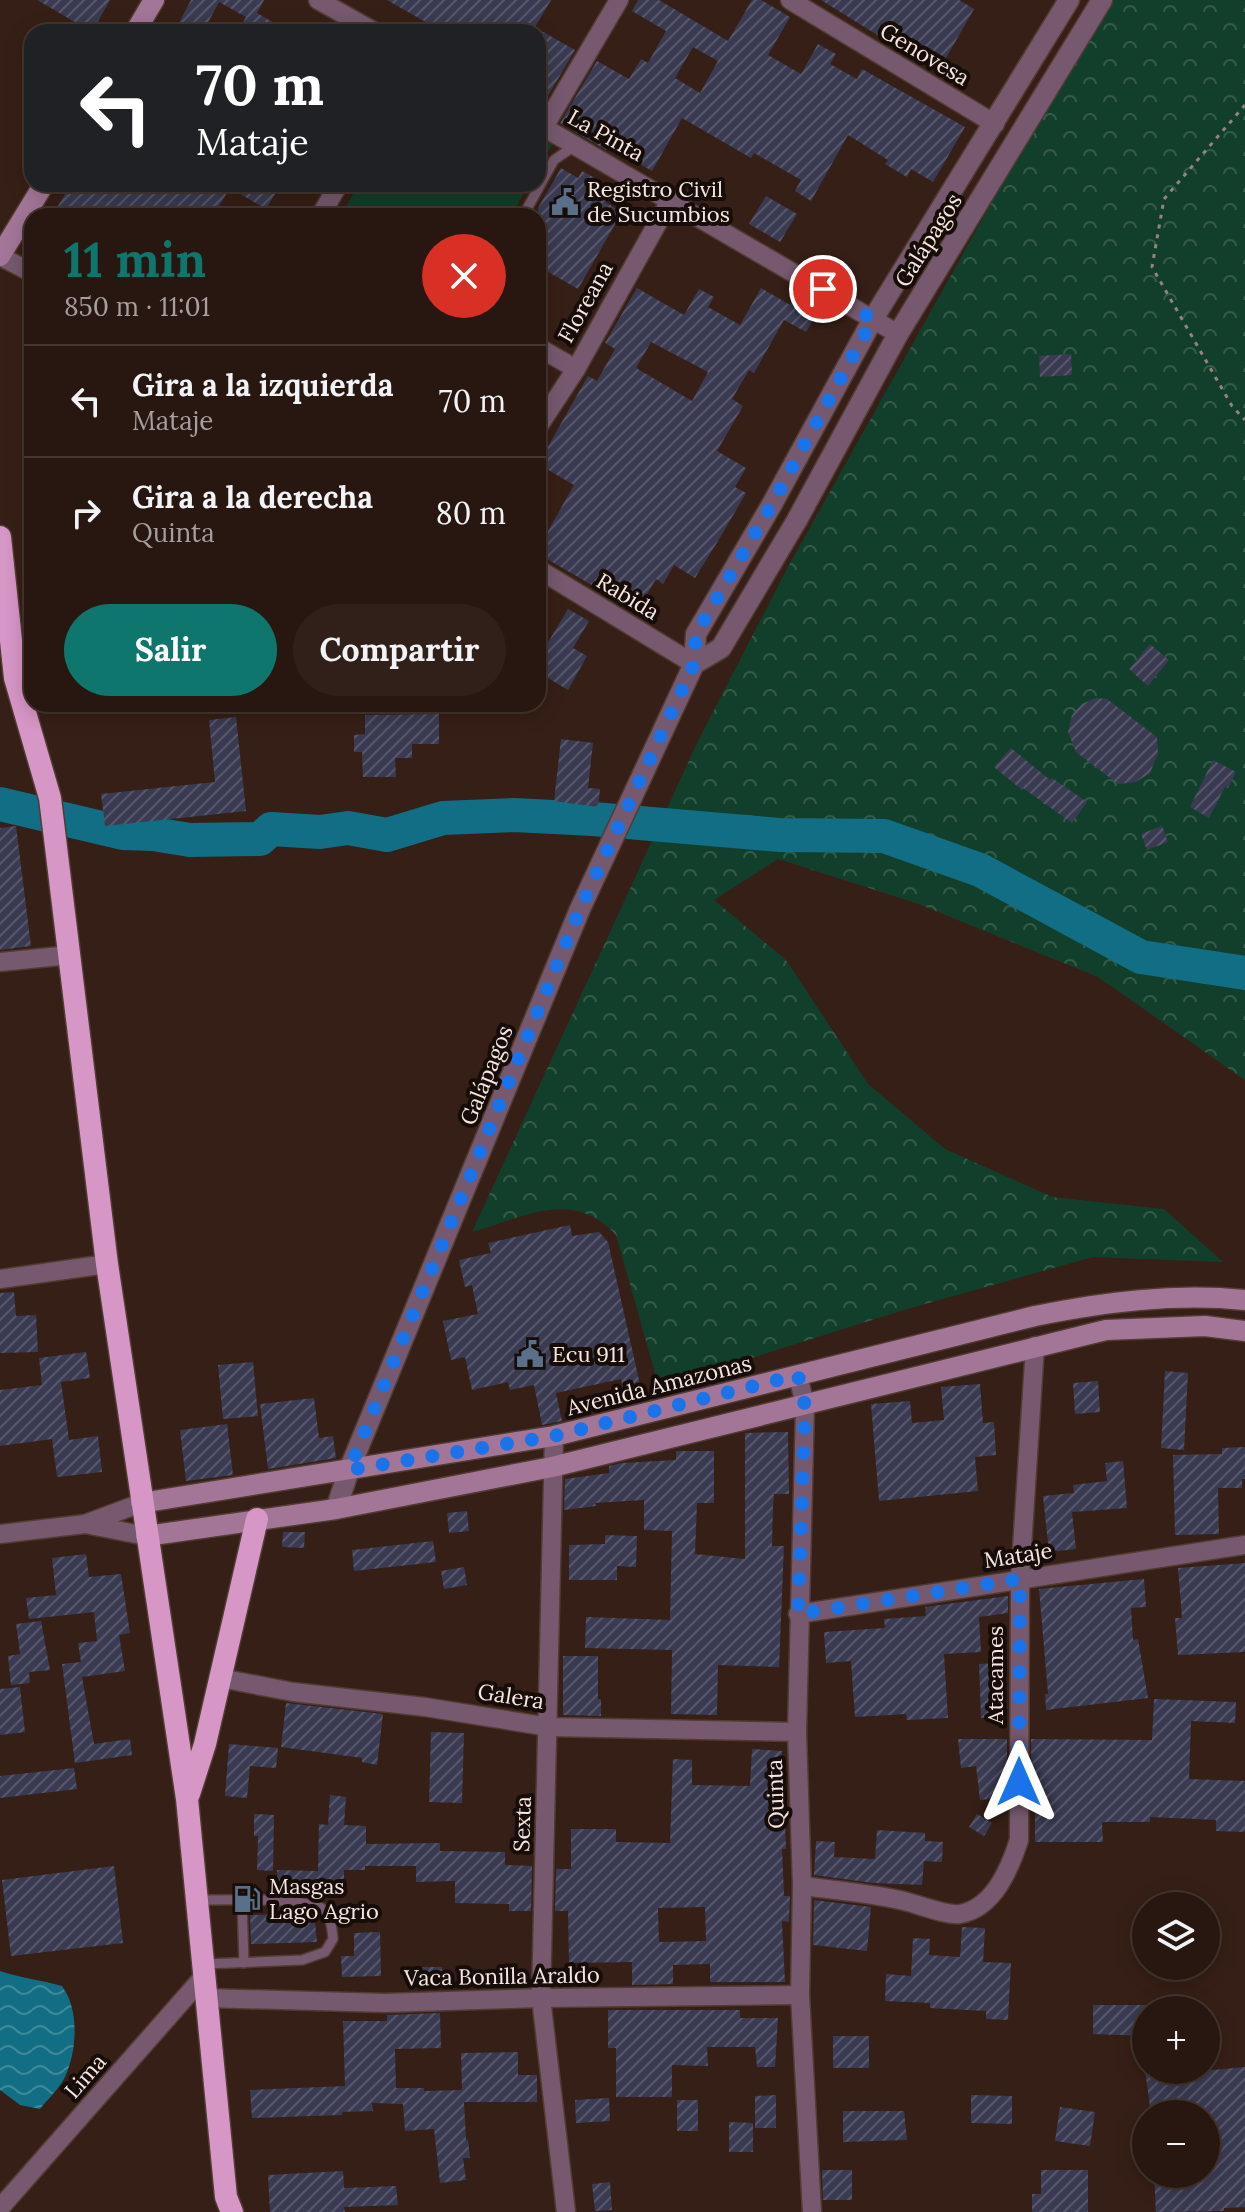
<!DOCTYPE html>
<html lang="es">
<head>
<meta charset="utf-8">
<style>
  :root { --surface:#281710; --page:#302019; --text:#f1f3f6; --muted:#a59f9f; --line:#443630; --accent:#0f766e }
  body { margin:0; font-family:Lora,serif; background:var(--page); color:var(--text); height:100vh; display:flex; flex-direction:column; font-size:30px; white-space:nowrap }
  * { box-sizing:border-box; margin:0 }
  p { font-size:26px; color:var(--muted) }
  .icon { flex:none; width:44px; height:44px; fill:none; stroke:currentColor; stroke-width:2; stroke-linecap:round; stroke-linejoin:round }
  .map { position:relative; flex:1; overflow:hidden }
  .side { position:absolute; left:24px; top:208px; width:522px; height:504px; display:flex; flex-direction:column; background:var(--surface); border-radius:24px; box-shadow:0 4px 20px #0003,0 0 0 2px var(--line) }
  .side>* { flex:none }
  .hud { position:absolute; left:24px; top:24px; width:522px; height:168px; border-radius:24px; box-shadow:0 4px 20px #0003,0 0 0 2px var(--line); background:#202124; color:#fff; overflow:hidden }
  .buttons { position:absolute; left:1132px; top:1892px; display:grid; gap:16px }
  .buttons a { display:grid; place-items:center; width:88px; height:88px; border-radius:50%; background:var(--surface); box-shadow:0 4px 20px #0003,0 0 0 2px var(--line); font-size:40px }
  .pin { position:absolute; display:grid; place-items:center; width:68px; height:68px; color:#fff; margin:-34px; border:4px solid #fff; border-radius:50%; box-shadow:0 2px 8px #0007 }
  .me { position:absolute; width:88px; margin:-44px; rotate:0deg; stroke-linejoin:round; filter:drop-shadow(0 0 6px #0008) }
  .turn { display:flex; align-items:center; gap:28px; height:168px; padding:0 40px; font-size:36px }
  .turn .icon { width:104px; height:104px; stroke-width:2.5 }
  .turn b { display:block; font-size:56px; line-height:68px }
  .round { display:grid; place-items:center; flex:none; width:84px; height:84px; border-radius:42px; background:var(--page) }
  .summary { display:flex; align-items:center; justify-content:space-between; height:136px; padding:0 40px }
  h1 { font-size:48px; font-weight:700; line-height:60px; color:var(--accent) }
  .cta { display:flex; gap:16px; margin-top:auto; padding:16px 40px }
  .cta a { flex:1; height:92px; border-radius:48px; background:var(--accent); color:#fff; font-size:32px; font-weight:700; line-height:92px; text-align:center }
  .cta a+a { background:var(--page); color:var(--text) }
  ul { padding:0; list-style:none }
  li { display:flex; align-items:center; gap:24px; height:112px; padding:0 40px; border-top:2px solid var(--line) }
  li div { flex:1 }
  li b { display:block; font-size:30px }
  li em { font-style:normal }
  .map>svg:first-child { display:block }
  .forest { fill:url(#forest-crowns) }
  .green { fill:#123f2b }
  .water { fill:url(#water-waves) }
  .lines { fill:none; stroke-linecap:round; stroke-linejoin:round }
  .river { stroke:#126e84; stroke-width:34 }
  .building { fill:url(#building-hatch); fill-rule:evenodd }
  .service-casing { stroke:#513b32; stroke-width:12 }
  .minor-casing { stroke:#513b32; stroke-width:21 }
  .tertiary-casing { stroke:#513b32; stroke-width:23 }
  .secondary-casing { stroke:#513b32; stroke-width:23 }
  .trunk-casing { stroke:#513b32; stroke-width:25 }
  .path { stroke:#97837b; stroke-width:3; stroke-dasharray:4 6; stroke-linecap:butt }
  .service { stroke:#76596e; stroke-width:9 }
  .minor { stroke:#76596e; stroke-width:18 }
  .tertiary { stroke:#76596e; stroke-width:20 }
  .secondary { stroke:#a37698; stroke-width:20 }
  .trunk { stroke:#d696c6; stroke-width:22 }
  .route { stroke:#1a73e8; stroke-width:14; stroke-dasharray:0 25.2 }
  .labels { text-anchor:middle; stroke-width:8; stroke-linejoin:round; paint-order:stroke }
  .street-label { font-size:22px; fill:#f8e7e1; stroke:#160c08 }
  .poi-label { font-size:22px; fill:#f8e7e1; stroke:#160c08; text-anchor:start }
</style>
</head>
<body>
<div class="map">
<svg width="1245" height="2212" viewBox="0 0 1245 2212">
  <defs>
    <pattern id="forest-crowns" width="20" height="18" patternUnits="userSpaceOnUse" patternTransform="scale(2)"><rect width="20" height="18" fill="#123f2b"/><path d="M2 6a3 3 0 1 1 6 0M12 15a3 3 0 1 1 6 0" fill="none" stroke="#355b49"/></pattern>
    <pattern id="water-waves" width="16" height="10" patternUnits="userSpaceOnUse" patternTransform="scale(2)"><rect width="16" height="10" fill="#126e84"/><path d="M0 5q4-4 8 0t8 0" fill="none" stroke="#418a9b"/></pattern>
    <pattern id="building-hatch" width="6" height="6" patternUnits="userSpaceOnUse" patternTransform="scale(2)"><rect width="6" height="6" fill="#3a3b52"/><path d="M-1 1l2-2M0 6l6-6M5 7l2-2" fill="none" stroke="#57576b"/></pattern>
  </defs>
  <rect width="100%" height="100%" fill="#361f16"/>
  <path class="forest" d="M1105 0H1245V1080L1098 977 916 903 778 859 714 900 786 960 868 1084 945 1149 1052 1197 1164 1209 1223 1262 1093 1257 907 1309 659 1387 616 1235C572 1188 525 1217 472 1232L698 741 789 565Z"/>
  <g class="green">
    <polygon points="538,133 554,142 538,169"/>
    <polygon points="359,184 529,184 511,216 354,216 344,210"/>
  </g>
  <path class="water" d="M0 1971C21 1978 41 1980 62 1986 80 2010 77 2053 64 2079 58 2090 47 2100 40 2109L20 2105 0 2090Z"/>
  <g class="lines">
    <polyline class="river" points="0,804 123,833 153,834 190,840 260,839 271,829 320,832 348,828 387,835 443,818 514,815 593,819 780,835 884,836 980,870 1141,957 1245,973"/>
  </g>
  <g class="building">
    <polygon points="37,0 110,0 92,32"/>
    <polygon points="191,0 264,0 257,13 290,32 238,32 246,17 219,2 203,32 174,32"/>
    <polygon points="387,0 551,0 532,32 443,32"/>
    <path d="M638 0H659L728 41 752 0H761L790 17 768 55 801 74 818 44 836 54 830 64 857 79 862 69 965 127 933 182 911 169 907 177 885 164 888 160 848 135 811 201 795 191 801 180 754 153 751 158 682 118 652 171 608 146 606 150 560 123 597 61 629 79 641 59 648 63 666 31 632 11ZM693 47 718 61 700 93 675 78Z"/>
    <polygon points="821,0 959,0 974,9 946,58 907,36 900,49"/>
    <polygon points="538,29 575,50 539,111 538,111"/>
    <polygon points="561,168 578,178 582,171 613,188 605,202 622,212 578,289 543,269 545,266 538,262 538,208"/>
    <polygon points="71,184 119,184 130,191 134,184 281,184 266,209 230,188 213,216 52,216"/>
    <polygon points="766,196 797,214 780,242 749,224"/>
    <path d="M637 288 684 315 699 289 714 297 708 307 740 325 761 288 790 305 798 290 813 298 809 304 819 310 806 332 784 320 754 373 749 370 732 399 743 406 717 451 746 468 735 487 746 493 718 541 695 578 674 565 663 584 656 579 637 611 538 554V526L548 531 574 485 538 464 588 376 597 381 615 349 605 343ZM651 342 708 372 692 401 636 368Z"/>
    <polygon points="1071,354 1072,375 1040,377 1039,356"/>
    <polygon points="568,609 589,621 573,648 587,656 568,690 538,672 538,659"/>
    <polygon points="1150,644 1169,660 1148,686 1129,669"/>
    <polygon points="1095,698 1107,699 1157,737 1158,753 1150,773 1136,782 1118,784 1076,752 1068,732 1072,715 1082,704"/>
    <polygon points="439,714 439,744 412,744 412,758 395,758 396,777 363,777 362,752 354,752 354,735 365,734 365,715"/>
    <polygon points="236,717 246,811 105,826 101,794 215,782 209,720"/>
    <polygon points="561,739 593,743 588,788 600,789 598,807 554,801"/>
    <polygon points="1011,748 1050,780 1052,778 1087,802 1072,823 1023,788 1022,790 994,767"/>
    <polygon points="1213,760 1236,772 1228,788 1225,787 1209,818 1190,807"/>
    <polygon points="16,826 31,946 0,950 0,828"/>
    <polygon points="1162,826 1168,842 1147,850 1141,834"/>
    <polygon points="570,1225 572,1236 599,1232 608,1242 641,1389 624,1393 621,1379 556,1393 562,1421 542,1425 534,1385 510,1390 508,1382 472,1390 465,1357 451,1360 443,1321 478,1314 472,1285 465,1287 459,1260 491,1253 488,1243"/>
    <polygon points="14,1292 16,1316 36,1315 38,1352 0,1353 0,1293"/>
    <polygon points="86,1352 90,1378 61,1382 69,1440 98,1436 102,1472 57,1477 52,1439 0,1446 0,1390 42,1385 39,1358"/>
    <polygon points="253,1362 258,1416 223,1419 218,1365"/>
    <polygon points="1165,1371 1188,1373 1184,1450 1161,1448"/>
    <polygon points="1098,1381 1100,1412 1075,1414 1073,1383"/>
    <polygon points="980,1384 983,1423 994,1422 996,1455 975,1457 978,1491 879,1501 871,1404 910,1401 912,1423 944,1420 941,1387"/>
    <polygon points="314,1398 319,1438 333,1436 336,1458 268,1469 260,1404"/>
    <polygon points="227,1424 233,1475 186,1481 180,1430"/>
    <polygon points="788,1432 789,1494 774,1494 773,1506 772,1546 784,1546 779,1667 718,1665 717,1715 671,1714 672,1650 585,1648 586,1617 670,1620 672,1531 644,1530 644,1500 595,1503 596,1506 564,1510 565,1479 609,1473 609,1466 622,1463 676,1460 676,1451 714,1451 714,1503 697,1503 695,1554 745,1559 745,1433"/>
    <polygon points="1245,1447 1245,1479 1242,1479 1242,1488 1218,1488 1219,1534 1175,1535 1173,1455 1222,1454 1222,1448"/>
    <polygon points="1123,1461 1127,1508 1072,1512 1076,1549 1049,1552 1043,1496 1074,1493 1073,1485 1107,1481 1105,1463"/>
    <polygon points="467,1511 469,1531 449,1533 447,1513"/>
    <polygon points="283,1532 305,1532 304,1548 282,1547"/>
    <polygon points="605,1535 637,1536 636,1567 617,1566 617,1580 569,1580 569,1545 605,1544"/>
    <polygon points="433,1541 436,1562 354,1571 352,1550"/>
    <polygon points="86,1554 89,1577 121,1574 130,1633 119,1635 125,1671 82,1677 94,1744 130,1739 132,1755 75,1763 62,1664 81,1662 78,1643 97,1641 94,1612 29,1619 26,1598 56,1595 52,1558"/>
    <polygon points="1245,1563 1245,1652 1178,1655 1175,1618 1182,1618 1178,1568"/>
    <polygon points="464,1567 467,1585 444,1589 441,1571"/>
    <polygon points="1144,1579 1146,1607 1131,1608 1133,1640 1138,1639 1148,1698 1046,1710 1045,1694 1048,1694 1039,1589"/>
    <polygon points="1008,1596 1008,1613 979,1617 981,1652 944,1654 948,1718 907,1720 906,1714 855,1717 851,1661 826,1663 824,1632 885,1628 884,1619 926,1616 925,1607"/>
    <polygon points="41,1621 50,1670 29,1672 30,1683 11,1685 8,1656 20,1654 16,1624"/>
    <polygon points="563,1656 598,1656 598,1699 601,1699 601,1716 563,1715"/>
    <polygon points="998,1663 1000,1683 1006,1682 1007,1715 981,1718 979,1664"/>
    <polygon points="20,1687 25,1732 0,1735 0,1689"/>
    <polygon points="1154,1699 1236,1702 1235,1723 1191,1721 1189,1779 1245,1781 1245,1832 1216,1831 1216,1820 1150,1817 1150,1822 1102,1822 1103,1842 1035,1842 1035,1794 1031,1795 1031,1739 1152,1740"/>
    <polygon points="286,1703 383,1714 377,1765 362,1762 362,1758 281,1747"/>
    <polygon points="431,1732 464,1733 462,1803 429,1802"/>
    <polygon points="958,1739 1007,1739 1007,1797 980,1800 976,1766 961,1768"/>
    <polygon points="229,1744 278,1748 276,1768 250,1766 247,1798 225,1796"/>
    <path d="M752 1749 782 1751 780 1786 787 1785 788 1822H785L786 1849H782L784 1896H790L789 1922 782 1921 785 1982H710V1964L673 1965V1984L632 1985V1962L569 1963 568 1911H555L556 1869H571V1829H616V1842L670 1843 673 1759 692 1760V1785L750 1786ZM705 1907 706 1941 659 1942 658 1908Z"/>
    <polygon points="74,1768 77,1789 0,1798 0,1776"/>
    <polygon points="330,1795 346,1797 344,1825 366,1826 366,1844 440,1843 440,1851 505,1852 505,1865 532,1866 531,1911 509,1911 509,1904 455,1903 455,1881 416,1882 416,1866 365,1866 365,1870 344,1870 344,1888 277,1886 277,1870 318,1871 319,1824 328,1825"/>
    <polygon points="254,1814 274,1815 273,1871 257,1870 258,1836 254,1836"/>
    <polygon points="977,1814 992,1823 984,1836 969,1827"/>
    <polygon points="877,1830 925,1833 925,1841 943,1842 942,1862 924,1861 922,1885 873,1883 814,1875 816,1841 835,1842 834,1857 875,1859"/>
    <polygon points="114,1866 123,1943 11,1956 2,1880"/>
    <polygon points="814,1900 871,1907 867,1951 813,1945"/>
    <polygon points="314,1913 317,1942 251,1944 250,1915"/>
    <polygon points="962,1927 985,1928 983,1962 1011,1963 1008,2020 986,2019 986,2011 930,2008 930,2003 885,2001 886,1974 911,1976 913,1938 930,1939 929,1955 960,1957"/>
    <polygon points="380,1932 381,1976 342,1977 341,1956 354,1956 354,1933"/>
    <polygon points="416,1967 442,1967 443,1981 416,1982"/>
    <polygon points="1093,2005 1146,2005 1146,2036 1093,2034"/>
    <polygon points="608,2010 740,2010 740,2018 778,2018 775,2067 757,2067 755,2047 707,2047 708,2066 672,2065 672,2097 616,2097 616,2048 608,2048"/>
    <polygon points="440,2013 441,2048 395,2049 396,2088 424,2088 424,2091 462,2090 461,2053 518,2052 518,2075 537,2075 537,2102 464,2102 466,2140 468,2140 470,2158 463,2158 466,2180 440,2183 434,2129 405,2131 403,2104 372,2103 373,2111 342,2112 342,2115 252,2118 250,2090 345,2086 343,2021 387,2021 387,2015"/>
    <rect x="833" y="2036" width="36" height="32"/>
    <polygon points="1245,2067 1245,2207 1224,2208 1224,2211 1156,2212 1154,2174 1206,2174 1206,2114 1151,2114 1145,2070 1213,2070"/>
    <polygon points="776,2095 776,2128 755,2128 755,2096"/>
    <polygon points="971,2095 1012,2096 1012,2124 971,2123"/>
    <polygon points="609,2098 610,2121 576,2123 575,2100"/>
    <rect x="677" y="2100" width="21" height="31"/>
    <polygon points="1060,2107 1095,2112 1090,2146 1055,2141"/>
    <polygon points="843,2111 904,2111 907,2140 843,2142"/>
    <polygon points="729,2122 753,2123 753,2152 729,2152"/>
    <polygon points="822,2170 852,2170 852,2200 823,2200"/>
    <polygon points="1041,2170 1088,2170 1088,2212 1032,2212 1032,2194 1041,2194"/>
    <polygon points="343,2171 344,2188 396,2186 398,2205 344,2207 345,2212 270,2212 268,2175"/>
    <polygon points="610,2182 612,2210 595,2211 592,2184"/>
  </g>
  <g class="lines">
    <g class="service-casing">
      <g id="service">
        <polyline points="523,216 554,160 576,145"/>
        <path d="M197 1900C219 1900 310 1897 323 1909 331 1917 332 1928 333 1939L325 1952 302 1960 205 1964"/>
        <polyline points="242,1901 244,1963"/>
      </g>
    </g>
    <g class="minor-casing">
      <g id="minor">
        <polyline points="318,0 375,32"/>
        <polyline points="790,0 995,124"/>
        <polyline points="538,124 898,334"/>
        <polyline points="544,127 619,0"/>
        <polyline points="320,216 339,184"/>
        <polyline points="0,256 32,273"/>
        <polyline points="538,347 576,369"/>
        <polyline points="538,427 576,369 671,199"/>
        <polyline points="538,569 694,664"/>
        <polyline points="0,962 70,955"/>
        <polyline points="0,1279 107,1264"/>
        <polyline points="798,1375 805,1406 797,1732 802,1886 800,1995 812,2212"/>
        <polyline points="554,1436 541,1998 566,2212"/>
        <polyline points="85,1524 146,1536"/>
        <polyline points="0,1534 85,1524 141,1503"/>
        <polyline points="798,1614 1245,1545"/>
        <polyline points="220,1678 293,1692 425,1707 549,1727 797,1732"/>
        <path d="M802 1886C834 1890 868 1893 900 1900 915 1903 946 1916 960 1914 994 1908 1010 1868 1019 1840L1020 1579 1035 1346"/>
        <polyline points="206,1998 385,2003 541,1998 800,1995"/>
        <polyline points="0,2208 205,1975"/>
      </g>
    </g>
    <g class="tertiary-casing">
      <g id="tertiary">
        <polyline points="694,664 721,648 797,520 898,334 1102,0"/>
        <polyline points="336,1509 349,1470 580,909 694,664 696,634 771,506 873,319 1069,0"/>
      </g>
    </g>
    <g class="secondary-casing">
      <g id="secondary">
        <polyline points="135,32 154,0"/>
        <polyline points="0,256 44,184"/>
        <path d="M141 1503 554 1436 1035 1316C1105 1302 1174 1293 1245 1300"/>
        <polyline points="146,1536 336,1509 552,1467 1106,1330 1205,1326 1245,1331"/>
      </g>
    </g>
    <g class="trunk-casing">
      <g id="trunk">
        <polyline points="0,537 15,678 50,798 107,1264 187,1799 226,2197 232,2212"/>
        <polyline points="189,1794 205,1744 257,1519"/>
      </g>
    </g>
    <polyline class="path" points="1245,105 1164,199 1152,267 1232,406 1245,420"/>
    <use href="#service" class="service"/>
    <use href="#minor" class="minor"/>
    <use href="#tertiary" class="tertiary"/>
    <use href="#secondary" class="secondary"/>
    <use href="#trunk" class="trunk"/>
  </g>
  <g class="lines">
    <polyline class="route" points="823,289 873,319 771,506 696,634 694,664 580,909 349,1470 554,1436 798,1375 805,1406 798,1614 1020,1579 1019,1782"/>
  </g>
  <defs>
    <g id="civic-bare" transform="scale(2.16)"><path d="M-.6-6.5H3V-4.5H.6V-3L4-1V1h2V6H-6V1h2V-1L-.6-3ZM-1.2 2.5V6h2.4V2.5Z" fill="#5c6f8a" stroke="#160c08" stroke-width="2.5" paint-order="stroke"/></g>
    <g id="fuel-bare" transform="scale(2.16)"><path d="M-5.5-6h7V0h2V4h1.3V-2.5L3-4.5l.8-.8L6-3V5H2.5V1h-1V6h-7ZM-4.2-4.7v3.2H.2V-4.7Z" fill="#5c6f8a" stroke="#160c08" stroke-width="2.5" paint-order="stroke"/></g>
  </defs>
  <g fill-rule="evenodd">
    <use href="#civic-bare" x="565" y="202"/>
    <use href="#civic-bare" x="530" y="1354"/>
    <use href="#fuel-bare" x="247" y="1899"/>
  </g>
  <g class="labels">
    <g class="street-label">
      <text transform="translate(925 54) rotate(31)" y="8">Genovesa</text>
      <text transform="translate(606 135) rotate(29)" y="8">La Pinta</text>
      <text transform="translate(928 240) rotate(-58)" y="8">Galápagos</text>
      <text transform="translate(585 302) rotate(-61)" y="8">Floreana</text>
      <text transform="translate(628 596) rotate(31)" y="8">Rabida</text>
      <text transform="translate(486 1075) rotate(-68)" y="8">Galápagos</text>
      <text transform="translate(659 1385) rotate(-14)" y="8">Avenida Amazonas</text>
      <text transform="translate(1018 1555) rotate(-9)" y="8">Mataje</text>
      <text transform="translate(995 1675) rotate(-90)" y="8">Atacames</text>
      <text transform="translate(511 1696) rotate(9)" y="8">Galera</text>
      <text transform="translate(775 1794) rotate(-92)" y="8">Quinta</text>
      <text transform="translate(522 1824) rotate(-88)" y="8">Sexta</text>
      <text transform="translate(502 1976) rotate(-1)" y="8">Vaca Bonilla Araldo</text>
      <text transform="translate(85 2076) rotate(-49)" y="8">Lima</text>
    </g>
    <g class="poi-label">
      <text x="587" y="197">Registro Civil<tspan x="587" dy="25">de Sucumbios</tspan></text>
      <text x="552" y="1362">Ecu 911</text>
      <text x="269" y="1894">Masgas<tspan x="269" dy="25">Lago Agrio</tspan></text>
    </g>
  </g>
</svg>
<div class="buttons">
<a><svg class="icon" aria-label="layers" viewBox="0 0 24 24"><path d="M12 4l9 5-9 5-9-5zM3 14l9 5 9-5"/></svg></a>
<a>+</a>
<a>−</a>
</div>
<div class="pin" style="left:823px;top:289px;background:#d93025"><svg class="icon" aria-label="arrive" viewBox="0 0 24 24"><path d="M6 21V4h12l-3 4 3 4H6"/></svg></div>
<svg class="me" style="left:1019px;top:1782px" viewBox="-20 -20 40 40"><path d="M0-17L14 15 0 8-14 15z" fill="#1a73e8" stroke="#fff" stroke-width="4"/></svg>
<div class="hud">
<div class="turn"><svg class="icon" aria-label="left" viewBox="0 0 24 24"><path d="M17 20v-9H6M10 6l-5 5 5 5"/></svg><div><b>70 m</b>Mataje</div></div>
</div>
<section class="side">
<div class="summary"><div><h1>11 min</h1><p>850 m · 11:01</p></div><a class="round" style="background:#d93025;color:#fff"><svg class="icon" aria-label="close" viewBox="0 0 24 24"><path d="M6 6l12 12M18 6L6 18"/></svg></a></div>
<ul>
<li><svg class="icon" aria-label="left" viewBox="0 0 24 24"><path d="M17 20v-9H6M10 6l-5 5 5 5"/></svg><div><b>Gira a la izquierda</b><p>Mataje</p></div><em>70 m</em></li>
<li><svg class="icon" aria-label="right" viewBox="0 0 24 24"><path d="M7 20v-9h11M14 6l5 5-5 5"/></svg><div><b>Gira a la derecha</b><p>Quinta</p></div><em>80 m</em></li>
</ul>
<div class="cta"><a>Salir</a><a>Compartir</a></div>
</section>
</div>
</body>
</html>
